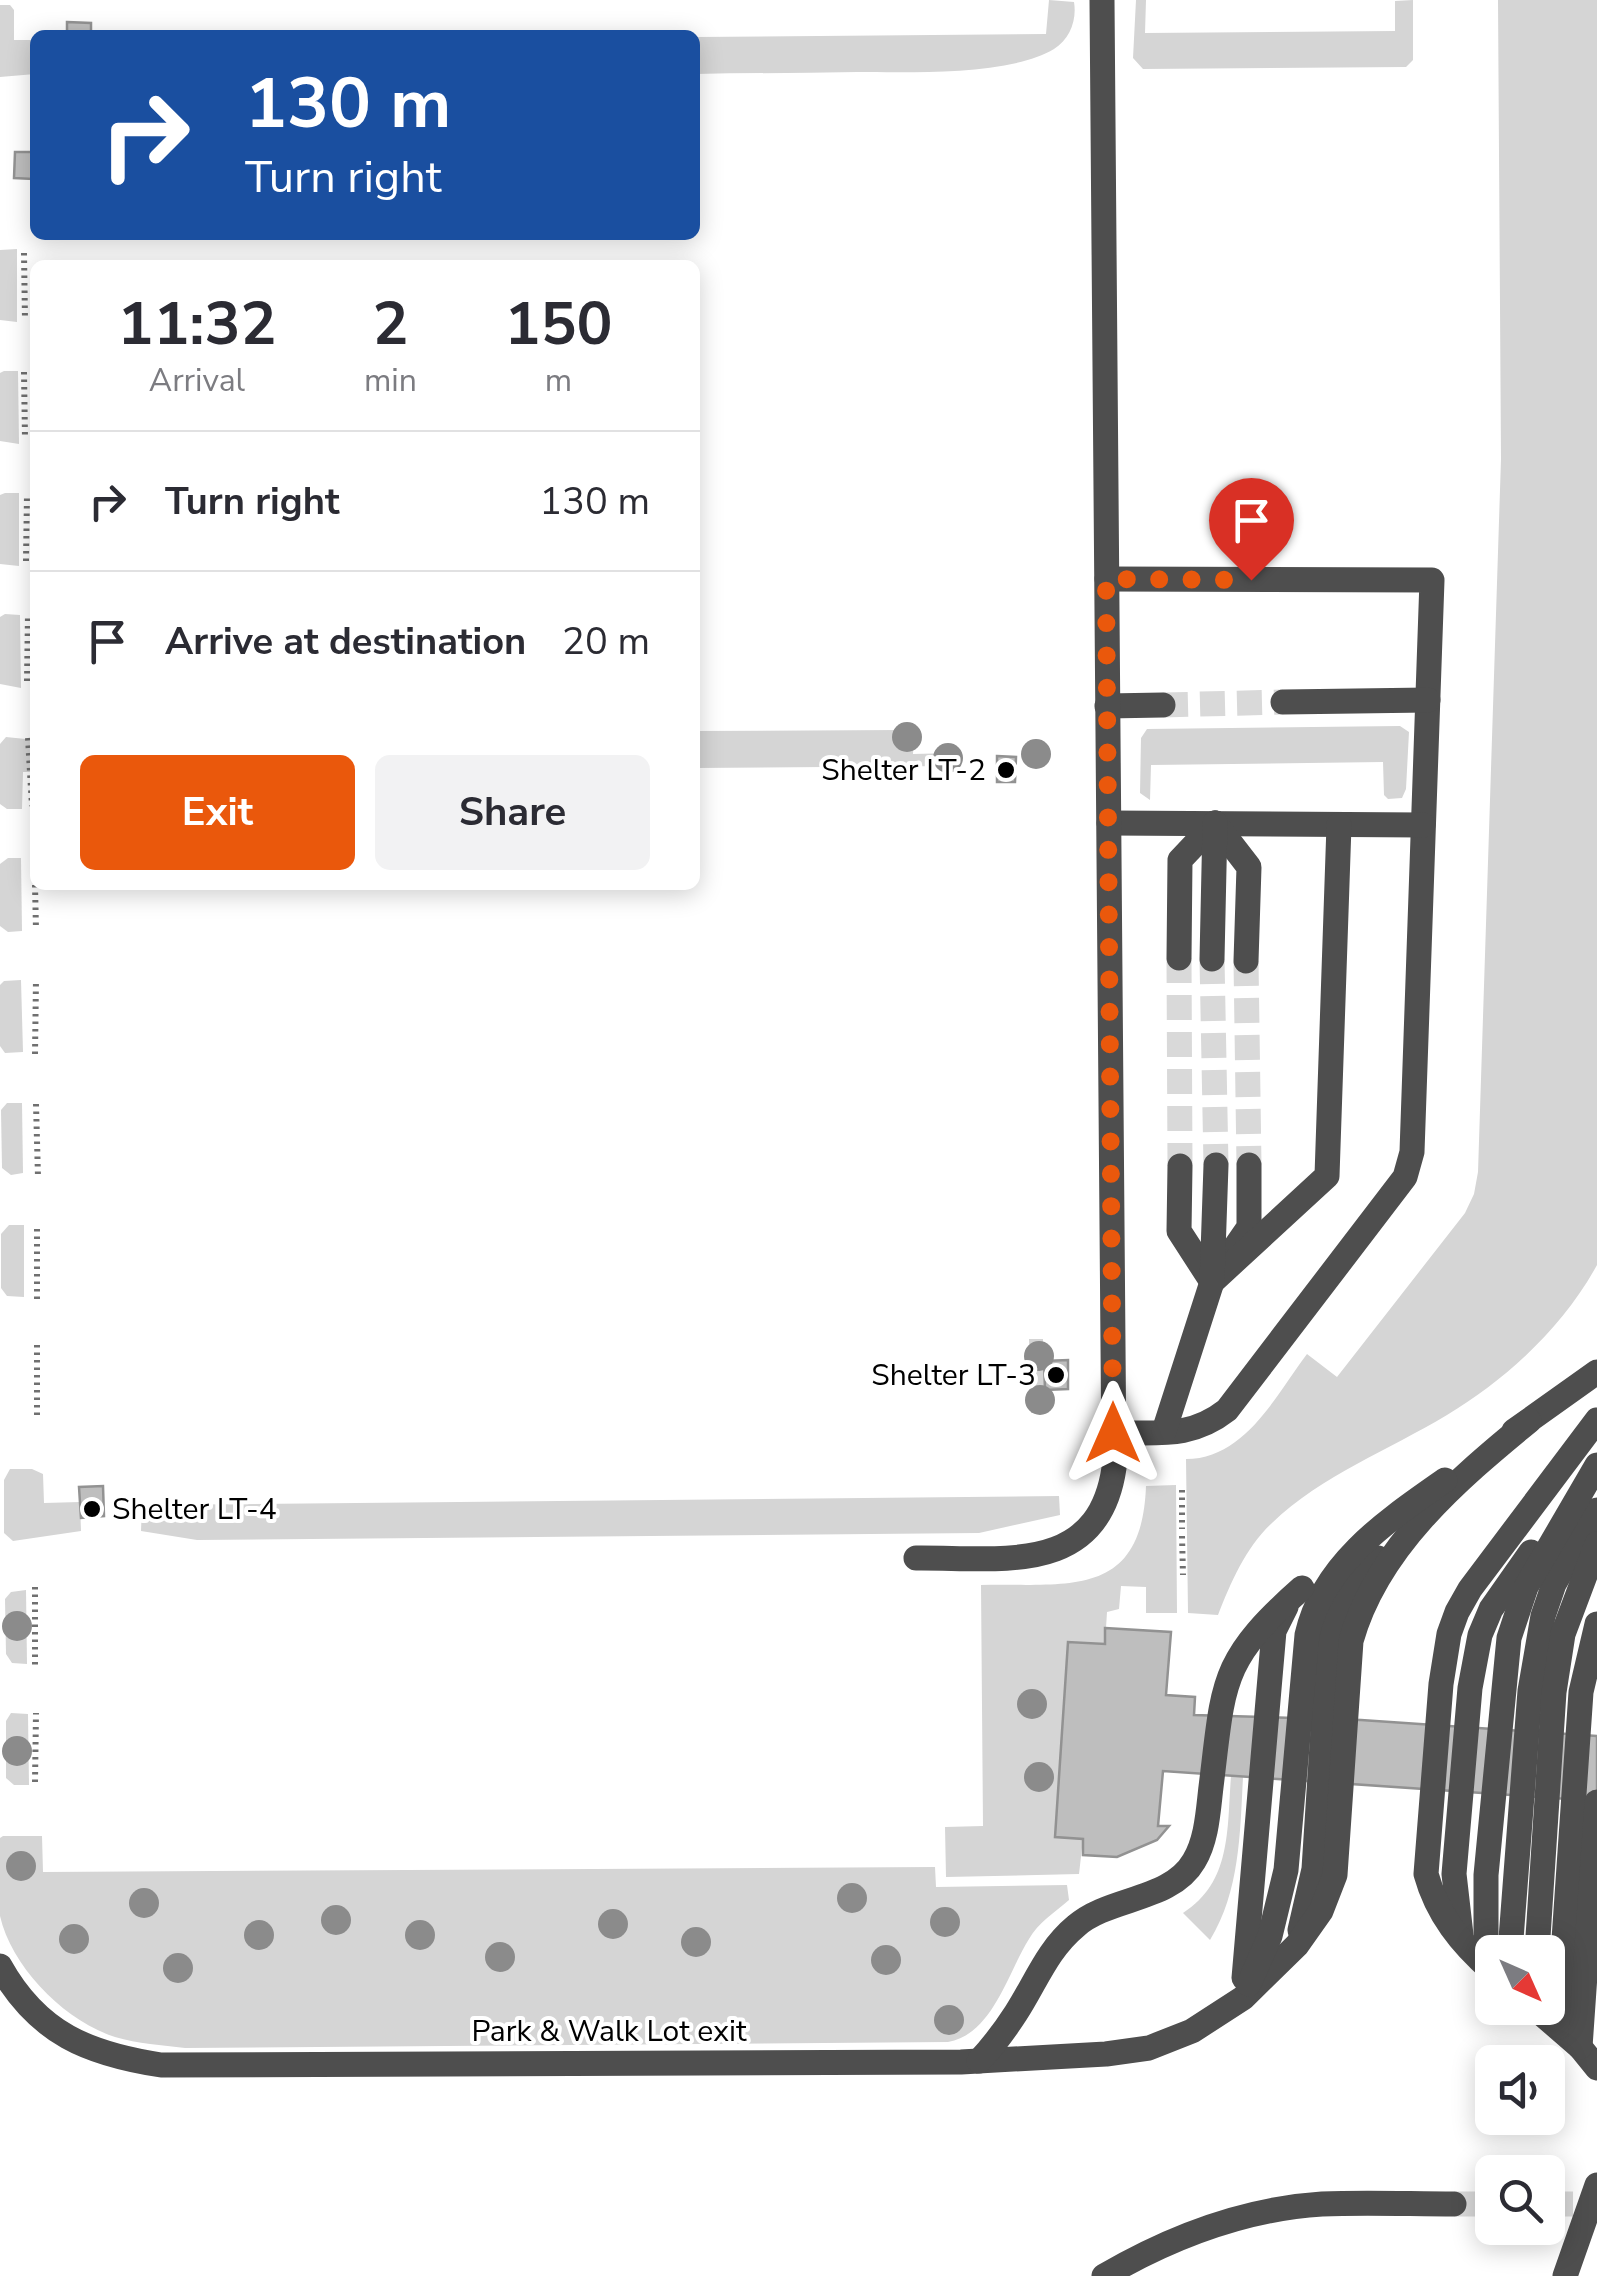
<!DOCTYPE html>
<html lang="en">
<head>
<meta charset="utf-8">
<style>
  :root { --surface:#fff; --page:#f2f2f3; --text:#2b2b33; --muted:#7c7c81; --line:#e1e1e2; --accent:#ea580c }
  body { margin:0; font-family:"Nunito Sans",sans-serif; background:var(--page); color:var(--text); height:100vh; display:flex; flex-direction:column; font-size:38px; white-space:nowrap }
  * { box-sizing:border-box; margin:0 }
  p { font-size:32px; color:var(--muted) }
  .icon { flex:none; width:55px; height:55px; fill:none; stroke:currentColor; stroke-width:2; stroke-linecap:round; stroke-linejoin:round }
  .map { position:relative; flex:1; overflow:hidden }
  .panel { position:absolute; left:30px; top:260px; width:670px; height:630px; display:flex; flex-direction:column; background:var(--surface); border-radius:15px; box-shadow:0 5px 25px #0003 }
  .panel>* { flex:none }
  .guide { position:absolute; left:30px; top:30px; width:670px; height:210px; border-radius:15px; box-shadow:0 5px 25px #0003; background:#1a4fa0; color:#fff; overflow:hidden }
  .needle { width:65px; rotate:135deg }
  .fabs { position:absolute; left:1475px; top:1935px; display:grid; gap:20px }
  .fabs a { display:grid; place-items:center; width:90px; height:90px; border-radius:15px; background:var(--surface); box-shadow:0 5px 25px #0003; font-size:50px }
  .pin { position:absolute; display:grid; place-items:center; width:85px; height:85px; color:#fff; margin:-102px -42px; border-radius:50% 50% 50% 0; rotate:-45deg; box-shadow:0 0 10px #0007 }
  .pin .icon { rotate:45deg }
  .me { position:absolute; width:110px; margin:-55px; rotate:0deg; stroke-linejoin:round; filter:drop-shadow(0 0 8px #0008) }
  .turn { display:flex; align-items:center; gap:35px; height:210px; padding:0 50px; font-size:45px }
  .turn .icon { width:130px; height:130px; stroke-width:2.5 }
  .turn b { display:block; font-size:70px; line-height:85px }
  .eta { display:flex; justify-content:space-evenly; align-items:center; height:170px; text-align:center }
  .eta b { font-size:60px; font-weight:700; line-height:70px }
  .primary-button { display:flex; gap:20px; margin-top:auto; padding:20px 50px }
  .primary-button a { flex:1; height:115px; border-radius:15px; background:var(--accent); color:#fff; font-size:40px; font-weight:700; line-height:115px; text-align:center }
  .primary-button a+a { background:var(--page); color:var(--text) }
  ul { padding:0; list-style:none }
  li { display:flex; align-items:center; gap:30px; height:140px; padding:0 50px; border-top:2px solid var(--line) }
  li div { flex:1 }
  li b { display:block; font-size:38px }
  li em { font-style:normal }
  .map>svg:first-child { display:block }
  .green { fill:#d5d5d5 }
  .building { fill:#bebebe; stroke:#929292; stroke-width:2.5 }
  .lines { fill:none; stroke-linecap:round; stroke-linejoin:round }
  .minor-tunnel { stroke:#d9d9d9; stroke-width:25; stroke-dasharray:25 12; stroke-linecap:butt }
  .path { stroke:#707070; stroke-width:6; stroke-dasharray:2.5 5; stroke-linecap:butt }
  .minor { stroke:#4e4e4e; stroke-width:25 }
  .tree { fill:#8b8b8b }
  .route { stroke:#ea580c; stroke-width:18; stroke-dasharray:0 32.4 }
  .poi-dot { fill:#000; stroke:#fff; stroke-width:4 }
  .labels { text-anchor:middle; stroke-width:8; stroke-linejoin:round; paint-order:stroke }
  .poi-label { font-size:30px; fill:#000; stroke:#fff; text-anchor:end }
  .street-label { font-size:30px; fill:#000; stroke:#fff }
</style>
</head>
<body>
<div class="map">
<svg width="1597" height="2276" viewBox="0 0 1597 2276">
  <rect width="100%" height="100%" fill="#fff"/>
  <g class="green">
    <path d="M1049 0 1074 2C1077 20 1070 39 1054 49 1010 76 909 72 857 72 803 73 749 73 695 74V37L1046 34Z"/>
    <polygon points="1136,0 1146,0 1145,33 1395,31 1395,1 1413,0 1413,60 1406,67 1143,69 1133,58"/>
    <path d="M1498 0H1597V1265C1563 1327 1507 1379 1447 1415 1389 1450 1322 1475 1272 1523 1246 1547 1231 1582 1218 1615L1188 1613 1186 1459C1245 1459 1276 1395 1307 1354L1337 1377 1465 1213 1474 1194 1478 1172 1501 459Z"/>
    <polygon points="0,5 10,5 14,10 14,40 35,40 35,74 0,77"/>
    <polygon points="17,249 17,322 0,320 0,250"/>
    <polygon points="4,371 18,371 19,444 0,441 0,373"/>
    <polygon points="5,493 19,493 19,566 0,564 0,495"/>
    <polygon points="5,614 20,615 21,688 0,684 0,617"/>
    <polygon points="1400,726 1409,732 1406,789 1402,798 1388,799 1384,795 1383,762 1151,765 1150,800 1140,793 1141,738 1147,729"/>
    <polygon points="901,730 914,732 913,754 954,753 954,766 695,768 695,731"/>
    <polygon points="6,737 35,740 35,772 23,772 22,809 7,809 0,804 0,744"/>
    <polygon points="8,858 21,858 22,931 8,932 0,926 0,864"/>
    <polygon points="21,980 23,1052 5,1053 0,1046 0,985 4,981"/>
    <polygon points="7,1103 22,1103 23,1173 11,1175 2,1168 1,1110"/>
    <polygon points="9,1225 24,1225 24,1297 7,1296 1,1288 1,1234"/>
    <polygon points="1029,1339 1043,1339 1045,1412 1031,1413"/>
    <polygon points="10,1469 32,1469 43,1474 44,1503 80,1502 81,1531 13,1541 4,1533 4,1480"/>
    <path d="M1176 1485 1177 1613H1146V1587L1121 1586 1119 1609 1107 1612 1105 1644 1056 1837 1083 1839 1079 1874 946 1877 945 1827 983 1826 981 1585C1067 1583 1142 1600 1146 1486Z"/>
    <polygon points="1059,1496 1060,1515 979,1533 197,1540 141,1531 142,1505"/>
    <polygon points="26,1590 27,1664 12,1663 6,1654 5,1599 11,1592"/>
    <polygon points="11,1713 28,1714 29,1785 14,1785 6,1778 6,1721"/>
    <path d="M1231 1776 1243 1777C1240 1833 1240 1891 1210 1940L1183 1913C1232 1882 1227 1828 1231 1776Z"/>
    <path d="M3 1836H42L43 1872 935 1867 936 1887 1067 1885 1069 1900C1055 1912 1038 1923 1029 1939 1008 1972 993 2034 948 2042L185 2048C162 2045 138 2044 115 2037 65 2021 12 1968 0 1916 0 1892 0 1862 0 1838Z"/>
  </g>
  <g class="building">
    <polygon points="67,22 91,23 91,35 67,35"/>
    <polygon points="15,152 33,152 33,179 14,178"/>
    <polygon points="997,756 1016,757 1015,782 997,782"/>
    <polygon points="1068,1360 1068,1389 1045,1390 1044,1361"/>
    <polygon points="103,1486 104,1516 81,1518 79,1487"/>
    <polygon points="1105,1628 1171,1632 1166,1695 1195,1697 1194,1715 1361,1720 1597,1736 1597,1801 1163,1771 1158,1826 1169,1826 1157,1840 1117,1857 1083,1855 1083,1839 1055,1837 1068,1642 1105,1644"/>
  </g>
  <g class="lines">
    <g class="minor-tunnel">
      <polyline points="1163,705 1283,702"/>
      <polyline points="1179,958 1180,1166"/>
      <polyline points="1212,959 1216,1165"/>
      <polyline points="1246,961 1249,1165"/>
      <polyline points="1454,2204 1492,2204"/>
      <polyline points="1548,2204 1597,2204"/>
    </g>
    <g class="path">
      <polyline points="24,253 25,320"/>
      <polyline points="24,372 25,438"/>
      <polyline points="26,561 27,495"/>
      <polyline points="27,681 28,614"/>
      <polyline points="28,738 32,806"/>
      <polyline points="35,856 35,862"/>
      <polyline points="35,885 36,930"/>
      <polyline points="35,1054 36,979"/>
      <polyline points="36,1104 38,1177"/>
      <polyline points="37,1299 37,1228"/>
      <polyline points="37,1345 37,1418"/>
      <polyline points="1182,1490 1182,1529"/>
      <polyline points="1182,1536 1183,1575"/>
      <polyline points="35,1587 35,1665"/>
      <polyline points="35,1782 36,1713"/>
    </g>
    <g class="minor">
      <path d="M1107 579 1432 580 1412 1152 1405 1177 1227 1410C1190 1439 1158 1432 1113 1433"/>
      <polyline points="1283,702 1428,700"/>
      <polyline points="1107,706 1163,705"/>
      <polyline points="1109,823 1423,825"/>
      <polyline points="1215,823 1249,867 1246,961"/>
      <polyline points="1179,958 1180,860 1215,823"/>
      <polyline points="1212,959 1215,823"/>
      <polyline points="1180,1166 1179,1231 1212,1282"/>
      <polyline points="1231,1253 1249,1227 1249,1165"/>
      <polyline points="1212,1282 1327,1176 1339,825"/>
      <polyline points="1164,1431 1212,1282 1216,1165"/>
      <polyline points="1514,1431 1597,1372"/>
      <path d="M916 1558C1000 1557 1098 1577 1114 1468L1102 0"/>
      <path d="M1300 1930 1314 1869 1329 1637C1337 1603 1353 1582 1378 1558"/>
      <polyline points="1461,1935 1454,1874 1470,1688 1480,1635 1491,1609 1531,1552"/>
      <polyline points="1510,1952 1530,1691 1543,1616 1554,1584 1597,1510"/>
      <polyline points="1537,1952 1554,1692 1563,1634 1597,1544"/>
      <polyline points="1486,1965 1486,1875 1509,1638 1526,1587 1597,1465"/>
      <path d="M0 1966C38 2034 89 2054 161 2065L961 2062 1106 2054 1149 2048 1192 2031 1243 1998 1297 1945 1321 1911 1335 1875 1351 1641C1377 1548 1457 1480 1529 1421"/>
      <path d="M1492 1971C1461 1944 1437 1914 1426 1874L1441 1684 1449 1634 1457 1612 1470 1589 1597 1420"/>
      <polyline points="1244,1978 1274,1631 1286,1607"/>
      <path d="M1249 1984 1270 1936 1286 1870 1307 1635C1323 1563 1388 1520 1445 1480"/>
      <polyline points="1535,2008 1580,2047 1597,2068"/>
      <polyline points="1558,2027 1581,1692 1597,1624"/>
      <polyline points="1580,2047 1597,1802"/>
      <path d="M979 2061C993 2046 1005 2030 1016 2013 1036 1982 1047 1950 1076 1926 1109 1897 1171 1901 1194 1861 1207 1839 1208 1812 1211 1787 1224 1682 1219 1661 1302 1588"/>
      <path d="M1104 2276C1171 2237 1243 2209 1322 2204 1366 2202 1410 2204 1454 2204"/>
      <polyline points="1565,2276 1597,2185"/>
    </g>
  </g>
  <g class="tree">
    <circle cx="907" cy="737" r="15"/>
    <circle cx="1036" cy="754" r="15"/>
    <circle cx="948" cy="758" r="15"/>
    <circle cx="1039" cy="1356" r="15"/>
    <circle cx="1040" cy="1400" r="15"/>
    <circle cx="17" cy="1626" r="15"/>
    <circle cx="1032" cy="1704" r="15"/>
    <circle cx="17" cy="1751" r="15"/>
    <circle cx="1039" cy="1777" r="15"/>
    <circle cx="21" cy="1866" r="15"/>
    <circle cx="852" cy="1898" r="15"/>
    <circle cx="144" cy="1903" r="15"/>
    <circle cx="336" cy="1920" r="15"/>
    <circle cx="945" cy="1922" r="15"/>
    <circle cx="613" cy="1924" r="15"/>
    <circle cx="259" cy="1935" r="15"/>
    <circle cx="420" cy="1935" r="15"/>
    <circle cx="74" cy="1939" r="15"/>
    <circle cx="696" cy="1942" r="15"/>
    <circle cx="500" cy="1957" r="15"/>
    <circle cx="886" cy="1960" r="15"/>
    <circle cx="178" cy="1968" r="15"/>
    <circle cx="949" cy="2020" r="15"/>
  </g>
  <g class="lines">
    <polyline class="route" points="1113,1433 1106,579 1251,580"/>
  </g>
  <g class="poi-dot">
    <circle cx="1006" cy="770" r="10"/>
    <circle cx="1056" cy="1375" r="10"/>
    <circle cx="92" cy="1509" r="10"/>
  </g>
  <g class="labels">
    <g class="poi-label">
      <text x="986" y="780">Shelter LT-2</text>
      <text x="1036" y="1385">Shelter LT-3</text>
      <text x="112" y="1519" text-anchor="start">Shelter LT-4</text>
    </g>
    <g class="street-label">
      <text x="609" y="2041">Park &amp; Walk Lot exit</text>
    </g>
  </g>
</svg>
<div class="fabs">
<a><svg class="needle" viewBox="-14 -14 28 28"><path d="M0-13l5 13h-10z" fill="#e53935"/><path d="M0 13l5-13h-10z" fill="#7c7c81"/></svg></a>
<a><svg class="icon" aria-label="sound" viewBox="0 0 24 24"><path d="M4 9h4l5-4v14l-5-4H4zM17 9q2 3 0 6"/></svg></a>
<a><svg class="icon" aria-label="search" viewBox="0 0 24 24"><circle cx="10" cy="10" r="6"/><path d="M15 15l6 6"/></svg></a>
</div>
<div class="pin" style="left:1251px;top:580px;background:#d93025"><svg class="icon" aria-label="arrive" viewBox="0 0 24 24"><path d="M6 21V4h12l-3 4 3 4H6"/></svg></div>
<svg class="me" style="left:1113px;top:1433px" viewBox="-20 -20 40 40"><path d="M0-17L14 15 0 8-14 15z" fill="#ea580c" stroke="#fff" stroke-width="4"/></svg>
<div class="guide">
<div class="turn"><svg class="icon" aria-label="right" viewBox="0 0 24 24"><path d="M7 20v-9h11M14 6l5 5-5 5"/></svg><div><b>130 m</b>Turn right</div></div>
</div>
<section class="panel">
<div class="eta">
<div><b>11:32</b><p>Arrival</p></div>
<div><b>2</b><p>min</p></div>
<div><b>150</b><p>m</p></div>
</div>
<ul>
<li><svg class="icon" aria-label="right" viewBox="0 0 24 24"><path d="M7 20v-9h11M14 6l5 5-5 5"/></svg><div><b>Turn right</b></div><em>130 m</em></li>
<li><svg class="icon" aria-label="arrive" viewBox="0 0 24 24"><path d="M6 21V4h12l-3 4 3 4H6"/></svg><div><b>Arrive at destination</b></div><em>20 m</em></li>
</ul>
<div class="primary-button"><a>Exit</a><a>Share</a></div>
</section>
</div>
</body>
</html>
